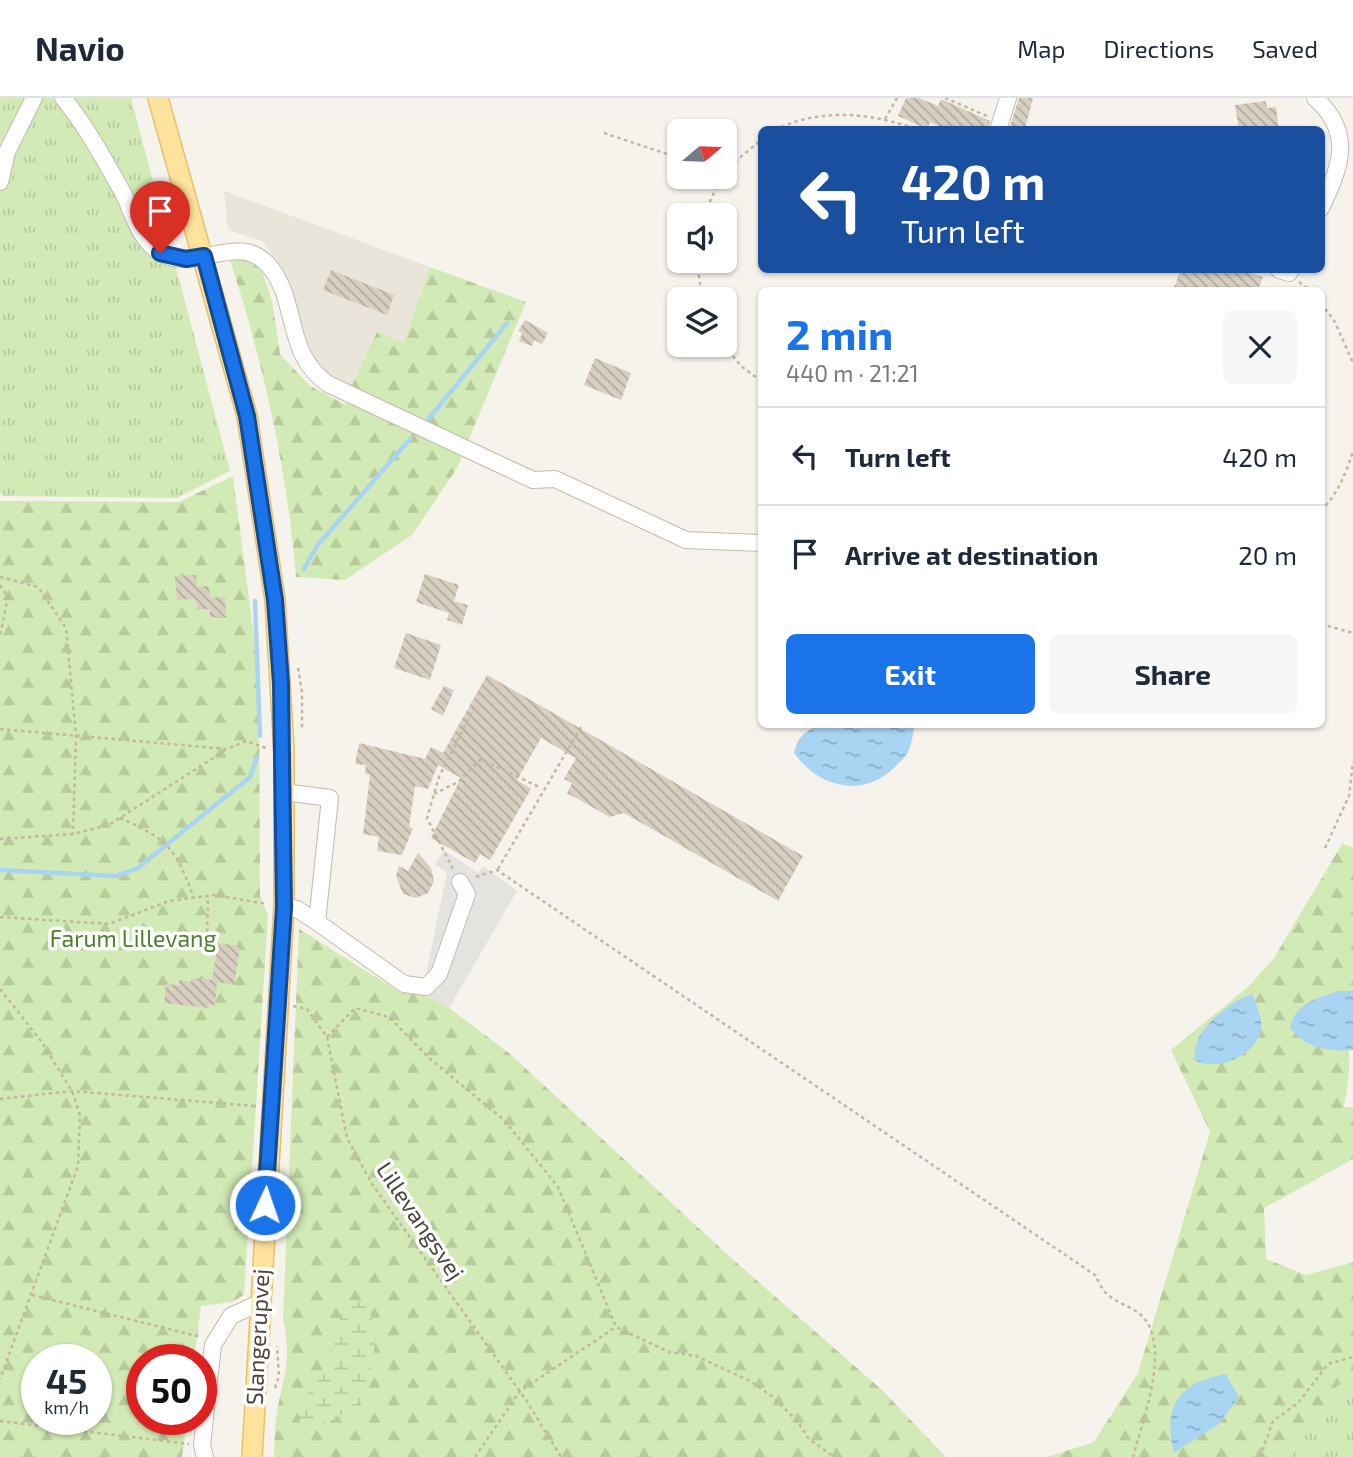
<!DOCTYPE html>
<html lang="en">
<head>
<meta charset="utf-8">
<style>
  :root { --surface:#fff; --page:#f6f6f7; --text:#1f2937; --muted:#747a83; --line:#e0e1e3; --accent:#1a73e8 }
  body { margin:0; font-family:"Exo 2",sans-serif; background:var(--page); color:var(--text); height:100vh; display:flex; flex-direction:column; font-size:26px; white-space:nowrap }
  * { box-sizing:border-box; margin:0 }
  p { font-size:23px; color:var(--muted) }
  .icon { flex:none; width:38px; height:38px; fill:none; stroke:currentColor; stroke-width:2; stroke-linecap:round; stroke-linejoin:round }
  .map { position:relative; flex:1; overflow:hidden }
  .sheet { position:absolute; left:758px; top:189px; width:567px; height:441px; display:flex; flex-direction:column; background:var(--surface); border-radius:10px; box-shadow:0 2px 5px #0004 }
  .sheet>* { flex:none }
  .guide { position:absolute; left:758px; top:28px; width:567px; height:147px; border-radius:10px; box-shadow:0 2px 5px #0004; background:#1a4fa0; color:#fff; overflow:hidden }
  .needle { width:46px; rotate:71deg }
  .fabs { position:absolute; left:667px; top:21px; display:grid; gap:14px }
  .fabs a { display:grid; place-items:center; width:70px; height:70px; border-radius:10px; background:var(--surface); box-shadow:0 2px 5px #0004; font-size:35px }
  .speed { position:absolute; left:21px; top:1246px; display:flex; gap:14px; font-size:35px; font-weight:700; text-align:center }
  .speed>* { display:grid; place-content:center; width:91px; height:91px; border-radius:50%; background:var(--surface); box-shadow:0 2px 5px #0004; line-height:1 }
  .speed small { font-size:18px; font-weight:400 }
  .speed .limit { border:10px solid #d22; background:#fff; color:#111 }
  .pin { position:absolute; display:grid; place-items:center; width:60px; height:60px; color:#fff; margin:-72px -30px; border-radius:50% 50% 50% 0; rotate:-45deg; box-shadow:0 0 7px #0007 }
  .pin .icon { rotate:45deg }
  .me { position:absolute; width:77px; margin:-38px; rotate:3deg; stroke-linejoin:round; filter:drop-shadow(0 0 5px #0008) }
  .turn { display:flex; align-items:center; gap:24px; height:147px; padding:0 28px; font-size:32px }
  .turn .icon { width:91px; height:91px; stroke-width:2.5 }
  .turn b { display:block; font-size:49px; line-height:60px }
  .round { display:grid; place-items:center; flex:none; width:74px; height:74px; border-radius:10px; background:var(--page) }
  .summary { display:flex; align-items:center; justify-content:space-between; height:119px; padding:0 28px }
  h1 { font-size:42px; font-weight:700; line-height:52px; color:var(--accent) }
  .cta { display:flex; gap:14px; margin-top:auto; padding:14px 28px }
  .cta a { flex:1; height:80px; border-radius:10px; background:var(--accent); color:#fff; font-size:28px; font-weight:700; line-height:80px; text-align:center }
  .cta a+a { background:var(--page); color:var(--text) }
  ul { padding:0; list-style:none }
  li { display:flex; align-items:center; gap:21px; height:98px; padding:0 28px; border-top:2px solid var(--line) }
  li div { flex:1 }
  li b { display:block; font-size:26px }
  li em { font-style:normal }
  header { display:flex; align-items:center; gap:42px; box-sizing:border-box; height:98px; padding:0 35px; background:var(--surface); border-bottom:2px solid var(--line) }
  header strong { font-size:33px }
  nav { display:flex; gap:38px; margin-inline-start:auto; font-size:24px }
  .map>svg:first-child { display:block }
  .residential { fill:#eae5da }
  .grass { fill:url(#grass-tufts) }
  .forest { fill:url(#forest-firs); fill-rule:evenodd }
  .wetland { fill:url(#wetland-marsh) }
  .parking { fill:#e5e3e0 }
  .water { fill:url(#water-ripples) }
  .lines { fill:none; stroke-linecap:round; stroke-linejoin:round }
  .stream { stroke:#a9d4f2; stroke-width:4.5 }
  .building { fill:url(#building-back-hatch) }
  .minor-casing { stroke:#c2bbae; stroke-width:18 }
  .major-casing { stroke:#e6c16a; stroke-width:22 }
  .path { stroke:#c4b79f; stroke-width:2.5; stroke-dasharray:3.5 3.5; stroke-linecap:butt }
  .minor { stroke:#fff; stroke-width:16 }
  .major { stroke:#ffe39c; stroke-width:19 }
  .route-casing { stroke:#114b97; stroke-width:18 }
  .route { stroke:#1a73e8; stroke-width:12 }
  .labels { text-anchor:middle; stroke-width:7; stroke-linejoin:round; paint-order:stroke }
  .park-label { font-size:23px; fill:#4a7f2a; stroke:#fff }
  .street-label { font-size:23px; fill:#4b4439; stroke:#fff }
</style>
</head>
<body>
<header>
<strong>Navio</strong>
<nav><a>Map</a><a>Directions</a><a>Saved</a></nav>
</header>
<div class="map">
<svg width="1353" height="1359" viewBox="0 0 1353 1359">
  <defs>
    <pattern id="grass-tufts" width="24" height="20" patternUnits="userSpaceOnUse" patternTransform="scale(1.75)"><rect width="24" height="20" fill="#d2eab5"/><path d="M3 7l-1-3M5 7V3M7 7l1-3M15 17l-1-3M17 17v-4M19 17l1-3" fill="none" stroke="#b6ca9c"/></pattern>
    <pattern id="forest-firs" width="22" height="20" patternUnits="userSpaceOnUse" patternTransform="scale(1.75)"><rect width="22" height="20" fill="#d2eab5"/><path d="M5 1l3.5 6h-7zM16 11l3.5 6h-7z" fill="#b6ca9c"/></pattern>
    <pattern id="wetland-marsh" width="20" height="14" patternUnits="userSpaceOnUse" patternTransform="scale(1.75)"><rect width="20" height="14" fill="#d2eab5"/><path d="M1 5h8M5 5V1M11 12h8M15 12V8" fill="none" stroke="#b6ca9c"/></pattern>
    <pattern id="water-ripples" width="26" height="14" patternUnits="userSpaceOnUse" patternTransform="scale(1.75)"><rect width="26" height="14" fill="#a9d4f2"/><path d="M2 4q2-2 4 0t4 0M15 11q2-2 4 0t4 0" fill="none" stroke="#8caec5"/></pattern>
    <pattern id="building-back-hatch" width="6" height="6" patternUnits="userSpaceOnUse" patternTransform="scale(1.75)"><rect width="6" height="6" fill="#d8cfc1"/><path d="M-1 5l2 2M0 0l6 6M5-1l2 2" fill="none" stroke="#b1aa9e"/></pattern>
  </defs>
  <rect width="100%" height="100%" fill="#f6f3ec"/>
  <polygon class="residential" points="224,93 430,169 404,246 351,289 320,271 311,254 282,170 262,143 228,132"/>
  <g class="grass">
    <polygon points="0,0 131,0 230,373 177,400 2,398 0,395"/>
    <polygon points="1353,1280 1353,1359 1290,1359 1334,1290"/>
  </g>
  <g class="forest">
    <path d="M229 159 251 161 262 173 272 203 280 256 310 288 346 307 351 289 377 234 404 245 430 169 526 204 457 370 412 437 345 482 296 479C287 370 263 263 229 159Z"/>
    <path d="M233 378 259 578 260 798 268 817 244 1197 232 1204 201 1208 194 1262H142V1321H187L182 1359H0V403L179 404ZM37 1262H96V1321H37Z"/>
    <path d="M1342 746 1353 749V893H1339C1350 939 1353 962 1344 1009H1353V1061L1264 1110 1266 1161 1306 1177 1353 1164V1280L1334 1290 1290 1359H1047L1094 1344 1138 1275 1210 1034 1171 952 1249 888 1274 860Z"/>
    <path d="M299 831 401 895H422L449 910 509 955 729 1158 882 1292 946 1359H274C275 1344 274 1329 277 1314 284 1275 292 1263 283 1221Z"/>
  </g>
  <polygon class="wetland" points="365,1202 377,1233 367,1298 337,1320 308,1333 299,1327 304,1302 328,1266 343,1210"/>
  <polygon class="parking" points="444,752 478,775 483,768 517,793 449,910 422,895 447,775 435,766"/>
  <g class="water">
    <path d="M818 627 915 626V627C913 635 912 646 908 654 906 659 901 663 897 667 865 701 820 691 794 655 798 638 804 635 818 627Z"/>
    <path d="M1339 893H1353V952C1329 954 1305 950 1290 930 1295 905 1317 900 1339 893Z"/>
    <path d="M1252 896C1255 904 1260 914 1261 923 1265 954 1218 976 1194 962 1195 955 1196 946 1199 939 1208 922 1234 902 1252 896Z"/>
    <path d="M1226 1276 1239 1299 1219 1326 1174 1355C1162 1308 1179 1284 1226 1276Z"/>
  </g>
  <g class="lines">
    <g class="stream">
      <polyline points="427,323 507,225"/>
      <polyline points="304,471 317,448 410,341"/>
      <polyline points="255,503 260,638"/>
      <polyline points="0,772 116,778 138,770 250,679 257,659"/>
    </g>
  </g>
  <g class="building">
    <polygon points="906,0 919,0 938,8 941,1 990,23 988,32 948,32 930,24 927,31 898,18"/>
    <polygon points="1019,0 1033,0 1026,27 1024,32 1009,32"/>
    <polygon points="1266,3 1267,10 1276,9 1279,32 1239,32 1235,7"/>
    <polygon points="331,172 394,197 387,217 323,192"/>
    <polygon points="1181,172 1242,172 1263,179 1258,192 1173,192"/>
    <polygon points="525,222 548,235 542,246 534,242 532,248 519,243 522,235 518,233"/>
    <polygon points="595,260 631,275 621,302 584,287"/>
    <polygon points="425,476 459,487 454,503 468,507 462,527 447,522 449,515 416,504"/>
    <polygon points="196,477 197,489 209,488 210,500 225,499 226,519 210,519 210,511 197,512 196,501 177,502 175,478"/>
    <polygon points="406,535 441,547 430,582 394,570"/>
    <polygon points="487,577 803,758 778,803 624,715 610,719 567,695 572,685 564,681 576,660 541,640 517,682 531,691 490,762 480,756 475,765 431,740 461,680 438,667 428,691 415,688 409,729 413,730 402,757 377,753 379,739 363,736 370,677 365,676 366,667 355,666 359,645 425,661 431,649 443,655"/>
    <polygon points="444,588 454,592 443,618 431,611"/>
    <polygon points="418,755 431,770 434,783 428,795 416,800 403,796 396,778 399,768 408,773"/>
    <polygon points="218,845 240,848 234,887 217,884 215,907 209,906 209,910 164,905 166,886 179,887 179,882 191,884 192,880 212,882"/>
  </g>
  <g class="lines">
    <g class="minor-casing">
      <g id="minor">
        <path d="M63 0C87 29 105 63 123 95 133 115 139 141 159 154 193 177 240 131 270 169 299 205 284 255 328 286L533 382 555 381 686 442 761 445"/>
        <path d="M1315 0C1353 34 1342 67 1321 110"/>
        <polyline points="998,32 1008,0"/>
        <polyline points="0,84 7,54 34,0"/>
        <polyline points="1279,172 1289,175 1291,172"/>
        <polyline points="284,694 330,700 317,824 404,886 426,889 439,876 467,796 460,784"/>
        <polyline points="284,809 297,811 317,824"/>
        <polyline points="205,1359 202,1347 213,1247 231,1218 259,1205"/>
      </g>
    </g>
    <g class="major-casing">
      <polyline id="major" points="158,0 247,318 275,502 284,653 284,809 252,1359"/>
    </g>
    <g class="path">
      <polyline points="945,0 987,18"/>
      <polyline points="885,21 897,0"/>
      <path d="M775 32C821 9 872 15 919 32"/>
      <polyline points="604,35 679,60"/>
      <polyline points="724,73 761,42"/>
      <polyline points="704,117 721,79"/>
      <polyline points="696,163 703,201"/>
      <polyline points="1299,184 1310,192"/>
      <polyline points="1321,205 1335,224 1353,265"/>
      <polyline points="724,247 741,268 761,283"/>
      <path d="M1321 413C1338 395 1346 376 1353 353"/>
      <polyline points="0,479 38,489 66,530 76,638 73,736"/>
      <polyline points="0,487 8,499 0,537"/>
      <polyline points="1321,526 1353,535"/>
      <polyline points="298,570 302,594 302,633"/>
      <polyline points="0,631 227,651 246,643 266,650"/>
      <polyline points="434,696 458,684 481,661 541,690"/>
      <path d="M120 720C169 742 175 749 194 800"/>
      <polyline points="0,741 73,736 109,727 227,651"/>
      <polyline points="1325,750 1349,698 1353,664"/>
      <polyline points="453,771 427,720 439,679 476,606"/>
      <polyline points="498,771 581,629"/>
      <path d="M476 779 497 772 1095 1177C1098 1182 1101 1190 1106 1195 1115 1205 1132 1208 1142 1218 1172 1248 1142 1324 1133 1359"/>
      <polyline points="0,819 109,826 169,803 214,797 267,806"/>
      <polyline points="207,841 208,799"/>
      <polyline points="0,891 41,943 72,993 80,1017 78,1068 0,1281"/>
      <polyline points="293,908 307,911 327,939 347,1040 372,1086 526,1302 561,1359"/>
      <polyline points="327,939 355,910 389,919 429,960 504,1022 558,1089 616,1229 669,1254 696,1258 750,1283 773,1299 798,1324 809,1341 834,1359"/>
      <polyline points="0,1001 72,993 254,1008"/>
      <polyline points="32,1197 201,1239"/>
      <polyline points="275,1290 279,1278 277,1248"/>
      <polyline points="0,1323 189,1346"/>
      <polyline points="475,1359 520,1293 616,1229"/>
      <polyline points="1260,1359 1273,1323 1298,1305 1328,1266 1353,1259"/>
    </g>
    <use href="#minor" class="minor"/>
    <use href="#major" class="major"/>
  </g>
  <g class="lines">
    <g class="route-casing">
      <polyline id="route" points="160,155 186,161 204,158 247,318 275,502 281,586 284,809 265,1107"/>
    </g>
    <use href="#route" class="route"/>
  </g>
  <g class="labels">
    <g class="park-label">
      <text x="133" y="849">Farum Lillevang</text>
    </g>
    <g class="street-label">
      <text transform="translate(420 1123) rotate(56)" y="8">Lillevangsvej</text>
      <text transform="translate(258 1239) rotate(-87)" y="8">Slangerupvej</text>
    </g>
  </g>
</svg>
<div class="fabs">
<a><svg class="needle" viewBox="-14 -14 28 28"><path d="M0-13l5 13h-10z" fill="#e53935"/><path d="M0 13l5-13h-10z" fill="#747a83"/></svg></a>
<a><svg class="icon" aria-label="sound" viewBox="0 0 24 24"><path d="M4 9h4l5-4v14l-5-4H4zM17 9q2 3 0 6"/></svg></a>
<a><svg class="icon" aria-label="layers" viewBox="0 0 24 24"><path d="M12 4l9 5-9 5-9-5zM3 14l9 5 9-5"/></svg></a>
</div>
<div class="speed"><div>45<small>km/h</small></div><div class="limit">50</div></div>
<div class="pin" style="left:160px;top:155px;background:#d93025"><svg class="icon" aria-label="arrive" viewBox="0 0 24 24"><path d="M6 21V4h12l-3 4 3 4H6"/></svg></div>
<svg class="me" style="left:265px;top:1107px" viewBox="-20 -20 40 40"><circle r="17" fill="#1a73e8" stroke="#fff" stroke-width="3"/><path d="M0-11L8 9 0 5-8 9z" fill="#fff"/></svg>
<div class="guide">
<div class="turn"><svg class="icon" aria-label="left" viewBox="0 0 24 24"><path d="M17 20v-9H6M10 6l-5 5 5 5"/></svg><div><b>420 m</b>Turn left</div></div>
</div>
<section class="sheet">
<div class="summary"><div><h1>2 min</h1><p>440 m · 21:21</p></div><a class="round"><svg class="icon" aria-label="close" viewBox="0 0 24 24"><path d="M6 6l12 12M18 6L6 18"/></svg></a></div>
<ul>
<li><svg class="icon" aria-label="left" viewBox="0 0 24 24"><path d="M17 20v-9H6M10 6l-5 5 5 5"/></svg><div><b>Turn left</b></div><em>420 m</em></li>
<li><svg class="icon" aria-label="arrive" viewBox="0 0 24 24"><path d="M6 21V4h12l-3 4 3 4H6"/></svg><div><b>Arrive at destination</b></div><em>20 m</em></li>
</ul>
<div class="cta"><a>Exit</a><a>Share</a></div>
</section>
</div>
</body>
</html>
